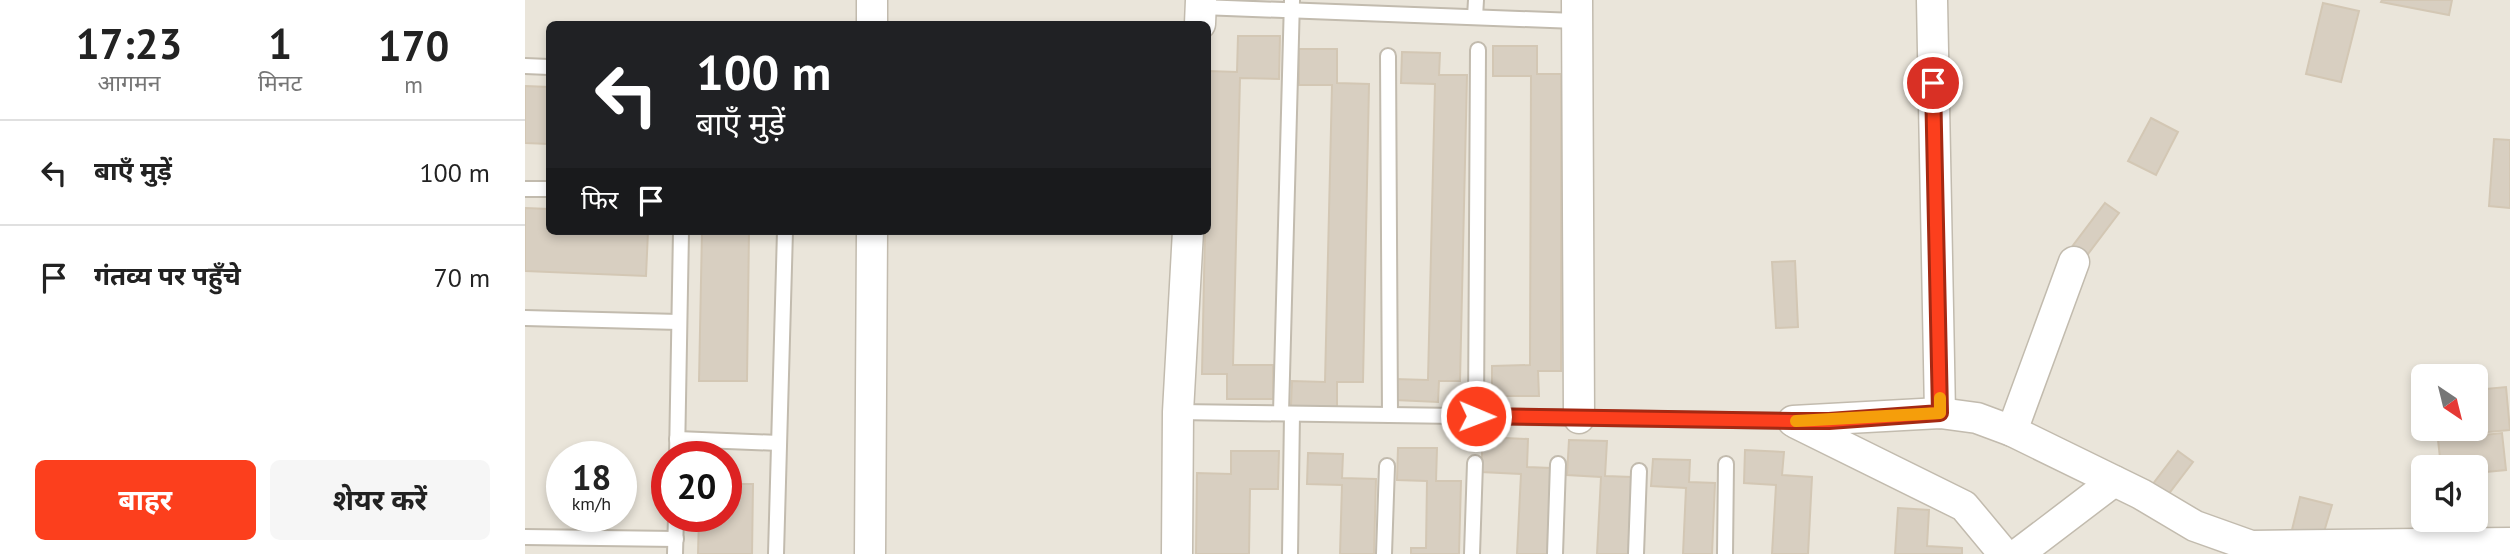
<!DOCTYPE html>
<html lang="hi">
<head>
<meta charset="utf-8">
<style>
  :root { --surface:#fff; --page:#f6f6f6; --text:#222; --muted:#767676; --line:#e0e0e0; --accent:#fc3f1d }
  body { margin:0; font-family:"PT Sans","Noto Sans Devanagari",sans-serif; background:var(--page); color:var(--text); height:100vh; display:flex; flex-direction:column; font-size:26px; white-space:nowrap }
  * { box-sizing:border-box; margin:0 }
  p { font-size:23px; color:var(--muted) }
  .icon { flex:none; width:38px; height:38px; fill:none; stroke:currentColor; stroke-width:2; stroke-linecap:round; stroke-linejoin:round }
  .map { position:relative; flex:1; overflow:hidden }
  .side { display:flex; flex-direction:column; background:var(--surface); width:525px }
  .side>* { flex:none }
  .guide { position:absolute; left:21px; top:21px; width:665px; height:214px; border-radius:10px; box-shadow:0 4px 10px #0003; background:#202124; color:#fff; overflow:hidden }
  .needle { width:46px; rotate:145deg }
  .tools { position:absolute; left:1886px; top:364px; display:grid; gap:14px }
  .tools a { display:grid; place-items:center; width:77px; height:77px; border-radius:10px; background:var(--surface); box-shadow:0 4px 10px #0003; font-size:35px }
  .speed { position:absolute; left:21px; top:441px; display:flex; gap:14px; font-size:35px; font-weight:700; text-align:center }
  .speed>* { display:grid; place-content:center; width:91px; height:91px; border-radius:50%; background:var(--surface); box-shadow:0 4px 10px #0003; line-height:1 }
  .speed small { font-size:18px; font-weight:400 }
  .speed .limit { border:10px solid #d22; background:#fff; color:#111 }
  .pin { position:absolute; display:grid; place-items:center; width:60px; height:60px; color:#fff; margin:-30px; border:4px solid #fff; border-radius:50%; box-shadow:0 2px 7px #0007 }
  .me { position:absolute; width:77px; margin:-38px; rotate:91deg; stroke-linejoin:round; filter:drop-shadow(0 0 5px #0008) }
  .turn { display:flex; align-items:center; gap:24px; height:147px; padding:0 35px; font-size:32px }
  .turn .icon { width:91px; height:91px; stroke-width:2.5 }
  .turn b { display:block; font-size:49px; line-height:60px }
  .then { display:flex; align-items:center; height:66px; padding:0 35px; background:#0003; gap:14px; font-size:26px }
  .eta { display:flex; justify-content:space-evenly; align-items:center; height:119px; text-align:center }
  .eta b { font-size:42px; font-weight:700; line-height:49px }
  .action { display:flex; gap:14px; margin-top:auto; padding:14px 35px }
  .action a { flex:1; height:80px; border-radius:10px; background:var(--accent); color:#fff; font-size:28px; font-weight:700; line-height:80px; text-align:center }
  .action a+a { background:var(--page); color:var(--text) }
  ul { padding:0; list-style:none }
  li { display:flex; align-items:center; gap:21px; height:105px; padding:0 35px; border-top:2px solid var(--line) }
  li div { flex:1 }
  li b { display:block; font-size:26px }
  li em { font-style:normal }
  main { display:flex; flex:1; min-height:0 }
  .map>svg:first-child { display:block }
  .residential { fill:#eae5da; fill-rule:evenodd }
  .building { fill:#d8cfc1; stroke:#d3c7b4; stroke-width:2 }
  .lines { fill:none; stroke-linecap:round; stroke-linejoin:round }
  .service-casing { stroke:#c2bbae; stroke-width:18 }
  .minor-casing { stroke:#c2bbae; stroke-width:33 }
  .service { stroke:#fff; stroke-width:14 }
  .minor { stroke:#fff; stroke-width:30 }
  .route-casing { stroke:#a42913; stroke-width:18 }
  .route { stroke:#fc3f1d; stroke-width:12 }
  .slow { stroke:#f59e0b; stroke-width:12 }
</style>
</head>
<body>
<main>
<section class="side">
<div class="eta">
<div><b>17:23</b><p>आगमन</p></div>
<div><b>1</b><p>मिनट</p></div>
<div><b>170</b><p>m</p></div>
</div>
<ul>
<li><svg class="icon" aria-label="left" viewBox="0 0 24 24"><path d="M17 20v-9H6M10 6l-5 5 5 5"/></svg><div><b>बाएँ मुड़ें</b></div><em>100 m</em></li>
<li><svg class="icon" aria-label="arrive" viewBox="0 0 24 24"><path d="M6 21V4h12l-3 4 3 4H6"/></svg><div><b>गंतव्य पर पहुँचे</b></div><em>70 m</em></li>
</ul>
<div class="action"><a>बाहर</a><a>शेयर करें</a></div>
</section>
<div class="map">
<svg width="1985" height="554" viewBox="0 0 1985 554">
  <rect width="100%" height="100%" fill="#f6f3ec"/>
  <path class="residential" d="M0 0H1985V554H0ZM24 24H682V231H24ZM1899 376H1951V429H1899ZM37 457H96V516H37ZM142 457H201V516H142ZM1899 467H1951V520H1899Z"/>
  <g class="building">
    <polygon points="1857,0 1927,0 1924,15 1856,2"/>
    <polygon points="1798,3 1834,11 1816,82 1781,74"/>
    <polygon points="713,36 755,36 754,79 715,78 708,365 748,365 748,399 702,399 702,374 677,374 680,231 682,231 683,71 712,72"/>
    <polygon points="968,46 1012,46 1012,74 1036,74 1036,371 1013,371 1014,396 967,396 967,366 1005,365 1006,76 968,76"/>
    <polygon points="774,49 812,49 812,83 844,84 838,382 812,382 812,407 766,406 767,381 800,382 807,85 774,85"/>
    <polygon points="877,52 915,53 914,75 942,75 935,381 914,381 913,402 870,400 870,379 903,380 910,84 876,83"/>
    <polygon points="0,86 24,87 24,144 0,143"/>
    <polygon points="1626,118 1653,132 1631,175 1603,161"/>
    <polygon points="1969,139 1985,140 1985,208 1964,206"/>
    <polygon points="1580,203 1594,213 1560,258 1546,248"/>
    <polygon points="0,208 24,209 24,231 123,231 121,276 0,271"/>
    <polygon points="177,231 224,231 222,381 174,381"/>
    <polygon points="1270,261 1273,327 1251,328 1247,262"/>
    <polygon points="1981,387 1985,430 1908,437 1908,429 1951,429 1951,390"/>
    <polygon points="1977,433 1981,470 1951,473 1951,467 1916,467 1913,440"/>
    <polygon points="958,437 1003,439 1002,467 1026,468 1022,554 992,554 996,474 956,472"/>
    <polygon points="1044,440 1082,441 1080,476 1107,477 1103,554 1072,554 1076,477 1042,475"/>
    <polygon points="873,448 912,448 911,481 936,481 934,554 886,554 886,548 901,548 902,481 872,480"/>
    <polygon points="1220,450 1259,452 1257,475 1287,477 1283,554 1247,554 1251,485 1219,483"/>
    <polygon points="706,451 754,451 753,489 725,489 724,554 671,554 672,473 706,474"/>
    <polygon points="1653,451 1668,462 1639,500 1624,489"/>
    <polygon points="783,453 818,454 817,478 851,479 849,554 815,554 817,485 782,484"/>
    <polygon points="1128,459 1165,460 1164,482 1190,483 1187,554 1158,554 1161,488 1126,486"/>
    <polygon points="201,484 228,484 227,554 173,554 174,516 201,516"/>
    <polygon points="1775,497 1807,505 1796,542 1765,538"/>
    <polygon points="1373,508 1404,510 1402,546 1437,548 1437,554 1370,554"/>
  </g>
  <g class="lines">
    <g class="service-casing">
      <g id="service">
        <polyline points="676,7 1051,21"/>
        <polyline points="950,17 951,0"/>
        <polyline points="863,56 865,415"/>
        <polyline points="0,66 24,67"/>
        <polyline points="0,189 24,189"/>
        <polyline points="0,318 154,322"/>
        <polyline points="653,412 1268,421"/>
        <polyline points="756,413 767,0"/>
        <polyline points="951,416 953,50"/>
        <polyline points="152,439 254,443"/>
        <polyline points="152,457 156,231"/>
        <polyline points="0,537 151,539"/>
        <polyline points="150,554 151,516"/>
        <polyline points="251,554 260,231"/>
        <polyline points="765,554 767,414"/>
        <polyline points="859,554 862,466"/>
        <polyline points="947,554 950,463"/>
        <polyline points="1030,554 1033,464"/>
        <polyline points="1111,554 1114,471"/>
        <polyline points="1200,554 1201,464"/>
      </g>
    </g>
    <g class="minor-casing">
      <g id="minor">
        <polyline points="347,0 347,24"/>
        <polyline points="1052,0 1054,418"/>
        <polyline points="1407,0 1415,413"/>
        <polyline points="675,24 676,0"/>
        <polyline points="1268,421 1415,413 1452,418 1487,431 1616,494 1670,526 1726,546 1985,543"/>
        <polyline points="1271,423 1439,506 1479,554"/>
        <polyline points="1487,431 1549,262"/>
        <polyline points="345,554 347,231"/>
        <polyline points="652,554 653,412 663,231"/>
        <polyline points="1493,554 1589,481"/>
      </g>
    </g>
    <use href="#service" class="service"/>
    <use href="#minor" class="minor"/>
  </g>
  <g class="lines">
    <g class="route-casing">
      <polyline id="route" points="951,416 1268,421 1304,421 1415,413 1408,83"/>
    </g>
    <use href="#route" class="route"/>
    <polyline class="slow" points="1271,421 1415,413 1415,398"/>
  </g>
</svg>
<div class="tools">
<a><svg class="needle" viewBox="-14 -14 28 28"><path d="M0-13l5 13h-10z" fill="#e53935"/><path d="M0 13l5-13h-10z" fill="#767676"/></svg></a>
<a><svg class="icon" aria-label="sound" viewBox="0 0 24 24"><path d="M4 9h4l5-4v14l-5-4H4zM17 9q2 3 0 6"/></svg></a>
</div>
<div class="speed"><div>18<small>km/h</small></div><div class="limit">20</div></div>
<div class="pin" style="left:1408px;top:83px;background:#d93025"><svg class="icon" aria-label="arrive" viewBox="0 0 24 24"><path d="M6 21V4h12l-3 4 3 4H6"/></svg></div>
<svg class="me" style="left:951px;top:416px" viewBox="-20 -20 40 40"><circle r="17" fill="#fc3f1d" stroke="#fff" stroke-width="3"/><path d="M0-11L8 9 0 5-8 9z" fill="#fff"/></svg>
<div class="guide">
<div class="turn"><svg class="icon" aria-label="left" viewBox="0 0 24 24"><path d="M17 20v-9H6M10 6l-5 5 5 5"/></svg><div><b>100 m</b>बाएँ मुड़ें</div></div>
<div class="then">फिर<svg class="icon" aria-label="arrive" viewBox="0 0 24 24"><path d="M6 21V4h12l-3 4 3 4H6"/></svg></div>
</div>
</div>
</main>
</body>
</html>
